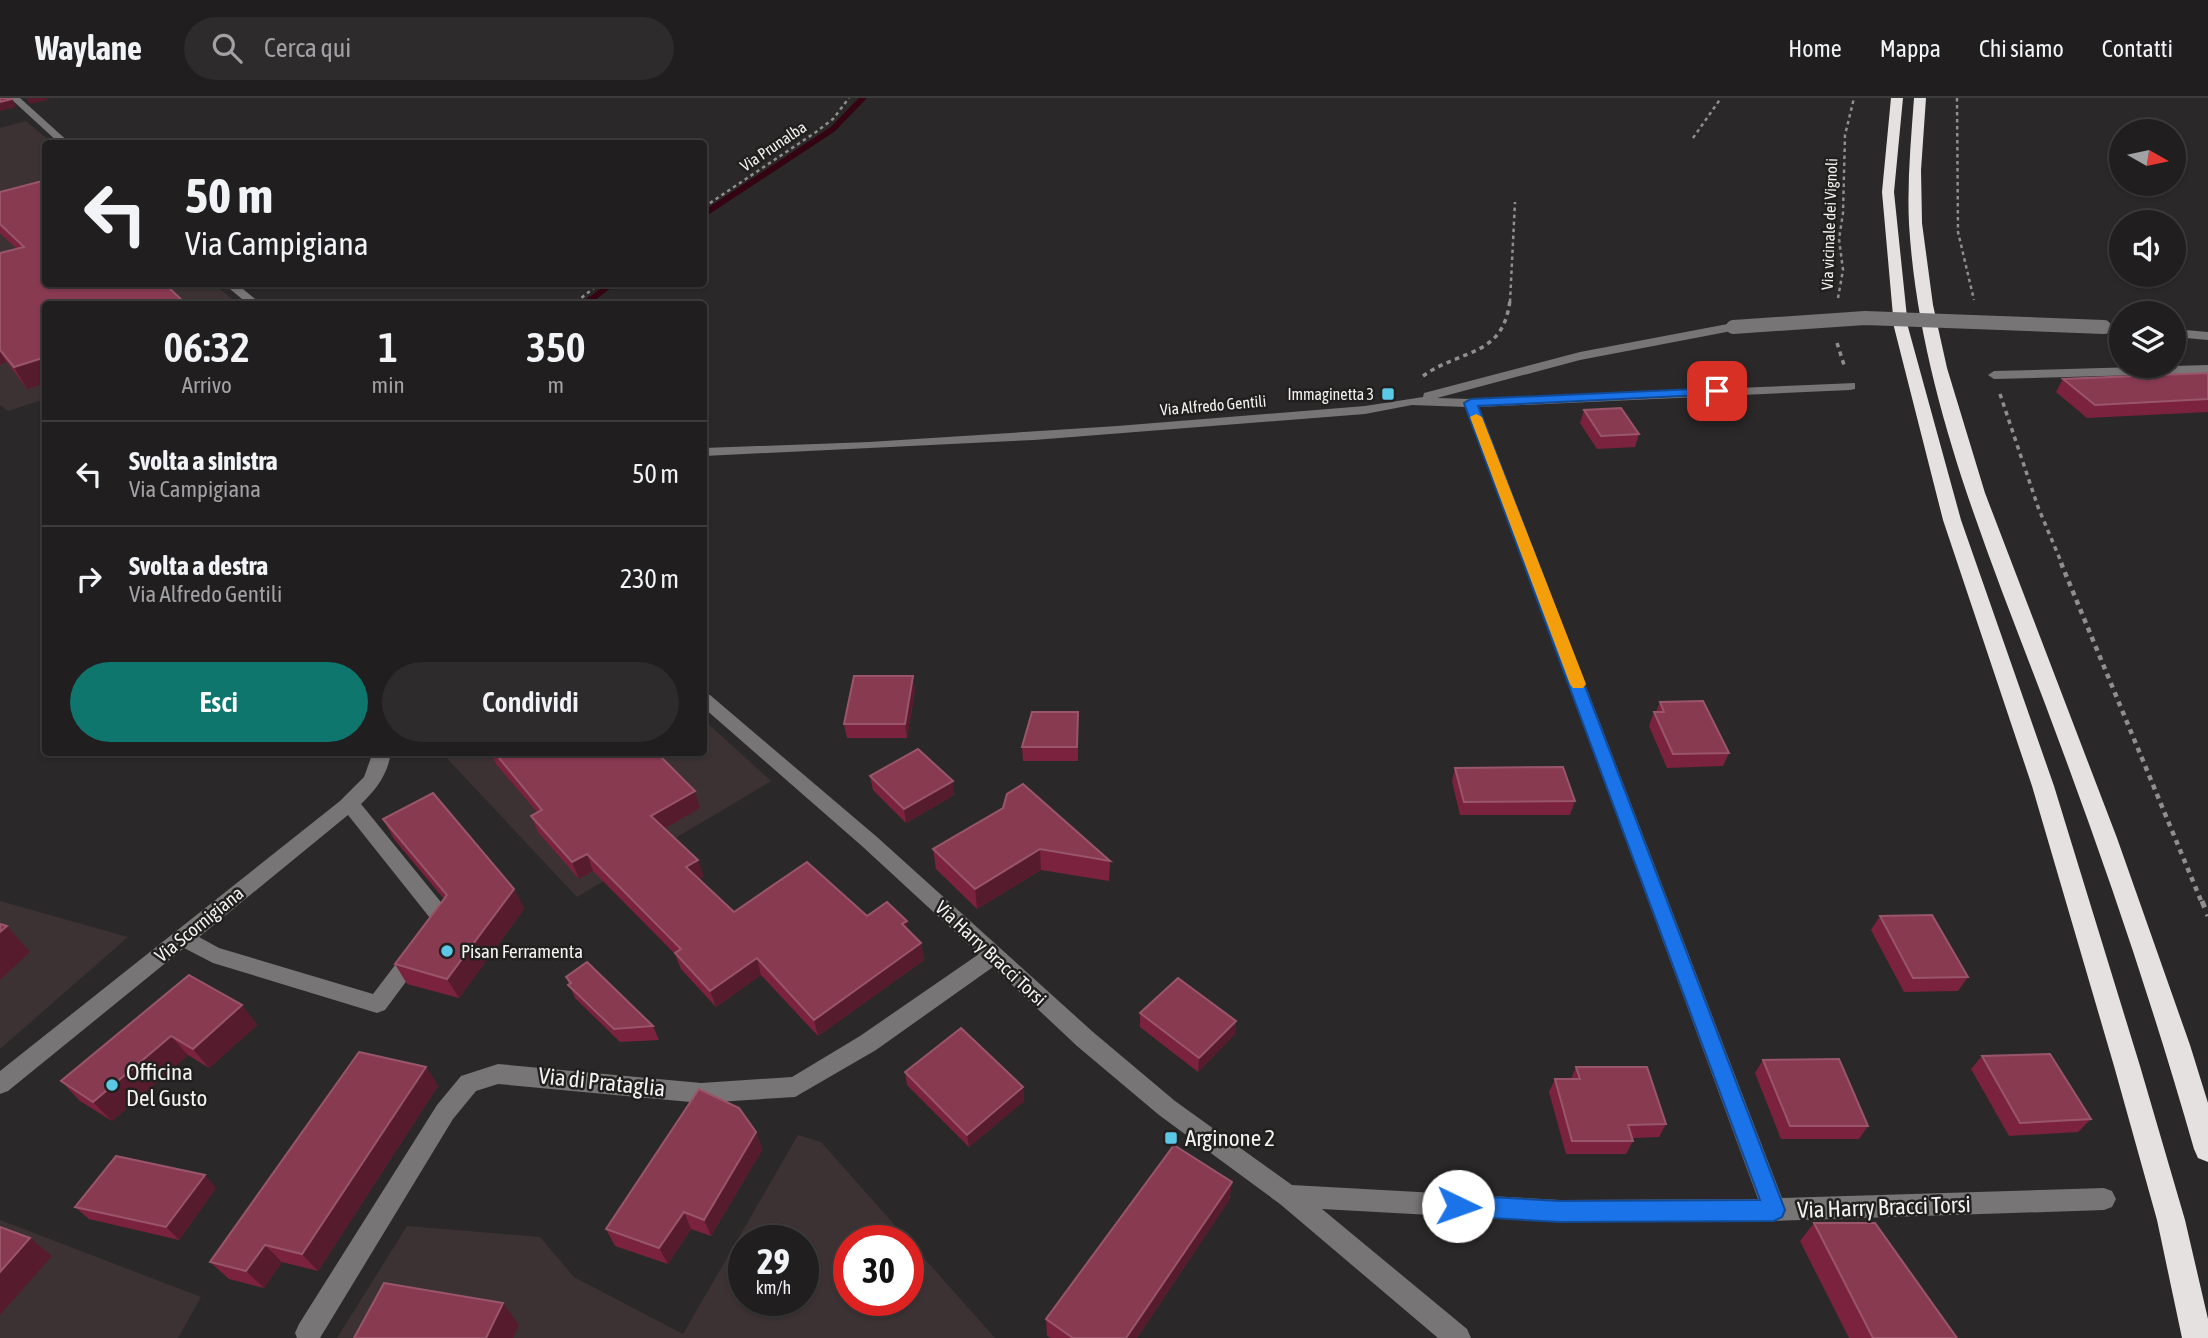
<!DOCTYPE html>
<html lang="it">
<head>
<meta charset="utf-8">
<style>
  :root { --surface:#201e1f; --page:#2d2b2c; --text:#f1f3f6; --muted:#a2a2a4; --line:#3d3c3d; --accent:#0f766e }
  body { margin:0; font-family:"Asap Condensed",sans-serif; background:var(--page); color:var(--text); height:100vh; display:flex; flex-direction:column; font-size:26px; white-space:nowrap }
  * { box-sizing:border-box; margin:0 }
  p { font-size:23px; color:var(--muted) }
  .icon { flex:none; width:38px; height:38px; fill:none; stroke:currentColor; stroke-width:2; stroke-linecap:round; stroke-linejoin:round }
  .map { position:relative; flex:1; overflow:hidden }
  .panel { position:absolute; left:42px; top:203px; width:665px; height:455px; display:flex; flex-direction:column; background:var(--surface); border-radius:7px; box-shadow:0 2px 5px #0004,0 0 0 2px var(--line) }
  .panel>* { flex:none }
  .hud { position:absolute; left:42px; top:42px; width:665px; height:147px; border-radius:7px; box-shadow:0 2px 5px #0004,0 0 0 2px var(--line); background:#201e1f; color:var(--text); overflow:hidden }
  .needle { width:46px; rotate:99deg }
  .fabs { position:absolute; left:2109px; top:21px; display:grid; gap:14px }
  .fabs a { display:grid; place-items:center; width:77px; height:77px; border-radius:50%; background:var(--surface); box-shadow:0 2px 5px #0004,0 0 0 2px var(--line); font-size:35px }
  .speed { position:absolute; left:728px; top:1127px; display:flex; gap:14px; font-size:35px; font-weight:700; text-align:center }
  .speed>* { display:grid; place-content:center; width:91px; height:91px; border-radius:50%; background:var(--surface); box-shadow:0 2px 5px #0004,0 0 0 2px var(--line); line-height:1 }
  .speed small { font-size:18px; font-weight:400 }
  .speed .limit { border:10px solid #d22; background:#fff; color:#111 }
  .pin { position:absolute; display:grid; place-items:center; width:60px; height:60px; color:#fff; margin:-30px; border-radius:14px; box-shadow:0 4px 10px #0006 }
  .me { position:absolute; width:77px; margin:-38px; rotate:93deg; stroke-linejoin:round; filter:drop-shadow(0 0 5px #0008) }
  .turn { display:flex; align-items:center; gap:24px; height:147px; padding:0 28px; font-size:32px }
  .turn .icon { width:91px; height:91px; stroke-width:2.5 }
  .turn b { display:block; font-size:49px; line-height:60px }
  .eta { display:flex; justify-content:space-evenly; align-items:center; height:119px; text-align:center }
  .eta b { font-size:42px; font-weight:600; line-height:49px }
  .cta { display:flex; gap:14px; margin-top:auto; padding:14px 28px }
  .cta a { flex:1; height:80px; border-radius:42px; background:var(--accent); color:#fff; font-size:28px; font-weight:600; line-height:80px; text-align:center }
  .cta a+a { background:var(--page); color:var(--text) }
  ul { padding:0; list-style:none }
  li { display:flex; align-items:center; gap:21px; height:105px; padding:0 28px; border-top:2px solid var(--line) }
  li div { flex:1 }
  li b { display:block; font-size:26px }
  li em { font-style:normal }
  header { display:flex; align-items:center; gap:42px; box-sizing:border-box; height:98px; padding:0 35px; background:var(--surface); border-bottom:2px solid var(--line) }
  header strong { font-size:33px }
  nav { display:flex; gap:38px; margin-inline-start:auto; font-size:24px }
  .search { width:490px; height:63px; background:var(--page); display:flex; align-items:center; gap:18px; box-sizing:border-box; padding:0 24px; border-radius:38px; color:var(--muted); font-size:26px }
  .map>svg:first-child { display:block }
  .built { fill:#3c3233; fill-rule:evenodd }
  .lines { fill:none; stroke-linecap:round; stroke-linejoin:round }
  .stream-far1 { stroke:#350412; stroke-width:6 }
  .stream { stroke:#350412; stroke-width:8 }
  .path-far3 { stroke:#908e8e; stroke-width:2.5; stroke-dasharray:3.5 3.5; stroke-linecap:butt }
  .path-far2 { stroke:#908e8e; stroke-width:3.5; stroke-dasharray:4.5 4.5; stroke-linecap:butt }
  .path-far1 { stroke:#908e8e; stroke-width:4.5; stroke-dasharray:5 5; stroke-linecap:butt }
  .path { stroke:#908e8e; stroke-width:5; stroke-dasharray:7 7; stroke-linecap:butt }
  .minor { fill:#777576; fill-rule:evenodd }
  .highway { fill:#e5e1e1; fill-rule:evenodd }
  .minor-bridge { stroke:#777576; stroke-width:14 }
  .wall { fill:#7b233e }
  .shaded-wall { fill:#561c2d }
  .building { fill:#883a51; stroke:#99566a; stroke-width:2 }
  .route { fill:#1a73e8; stroke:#114b97; stroke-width:2 }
  .slow { fill:#f59e0b }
  .poi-dot { fill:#5bc8e6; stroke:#221f1f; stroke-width:2.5 }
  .labels { text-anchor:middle; stroke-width:5; stroke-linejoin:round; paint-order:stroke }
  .far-street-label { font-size:16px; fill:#f3f1f1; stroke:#221f1f }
  .far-poi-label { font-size:16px; fill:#f3f1f1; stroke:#221f1f; text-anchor:end }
  .street-label { font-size:19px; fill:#f3f1f1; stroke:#221f1f }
  .poi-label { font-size:19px; fill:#f3f1f1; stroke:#221f1f; text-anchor:start }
  .near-poi-label { font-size:23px; fill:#f3f1f1; stroke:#221f1f; text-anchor:start }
  .near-street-label { font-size:23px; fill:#f3f1f1; stroke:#221f1f }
</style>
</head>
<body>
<header>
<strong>Waylane</strong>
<div class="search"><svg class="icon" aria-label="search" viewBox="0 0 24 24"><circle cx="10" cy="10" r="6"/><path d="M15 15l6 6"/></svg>Cerca qui</div>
<nav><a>Home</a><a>Mappa</a><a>Chi siamo</a><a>Contatti</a></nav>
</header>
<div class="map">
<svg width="2208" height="1240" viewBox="0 0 2208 1240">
  <rect width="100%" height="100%" fill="#2b2829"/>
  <g class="built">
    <polygon points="26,23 52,45 46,46 46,186 214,186 238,206 46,206 45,301 8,313 0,307 0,30"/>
    <polygon points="704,622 771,683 577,799 442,655 704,654"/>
    <polygon points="0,803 128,839 0,951"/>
    <path d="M798 1037 821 1044 995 1240H337L407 1128 540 1139 574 1179 683 1236ZM744 1143H803V1202H744ZM849 1143H908V1202H849Z"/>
    <polygon points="0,1122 201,1199 178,1240 0,1240"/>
  </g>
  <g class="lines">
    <g class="stream-far1">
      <polyline points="704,116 833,31 863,0"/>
      <polyline points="588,204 611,186"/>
    </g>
    <polyline class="stream" points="586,206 591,202"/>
    <g class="path-far3">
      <polyline points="1957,0 1958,134 1974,202"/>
      <polyline points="1693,40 1721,0"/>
      <polyline points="704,109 816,34 833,21 849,0"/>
      <polyline points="1838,200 1843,172 1839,141 1843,115 1845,37 1854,0"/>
      <polyline points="576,204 599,186"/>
      <polyline points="1510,204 1515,104"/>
    </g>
    <g class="path-far2">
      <polyline points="574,206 579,202"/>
      <polyline points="1837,245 1845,270"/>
      <path d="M1423 278C1462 250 1503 260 1510 202"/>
      <polyline points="2000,296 2038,409 2062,466"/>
    </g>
    <polyline class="path-far1" points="2061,465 2202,805"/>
    <polyline class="path" points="2202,803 2208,818"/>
    <g class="minor">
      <polygon points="10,0 20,0 71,46 60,46"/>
      <polygon points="224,186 237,186 261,206 248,206"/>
      <polygon points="1733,225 1737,226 1737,232 1580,262 1437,300 1471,301 1855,285 1855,291 1850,292 1479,309 1782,1100 2104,1090 2112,1093 2116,1101 2112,1109 2104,1112 1774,1123 1560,1124 1322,1111 1467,1231 1471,1240 1438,1240 1280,1106 1159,1017 1077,948 993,869 876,952 795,999 701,1005 498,986 476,993 453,1021 320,1240 297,1240 295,1235 299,1226 437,1007 461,978 498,966 701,985 792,979 860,938 979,856 863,749 704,610 704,595 710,597 877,739 1093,934 1175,1003 1292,1087 1560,1102 1758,1101 1466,309 1412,307 1365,316 1034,342 704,358 704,350 869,344 1117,328 1365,308 1423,299 1424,295 1580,254"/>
      <polygon points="2104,225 2121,226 2121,234 2100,232 2100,226"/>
      <polygon points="2174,231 2208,234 2208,242 2174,239"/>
      <polygon points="2208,267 2208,275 1994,281 1988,277 1994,273"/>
      <path d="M373 654H391C388 676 376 692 361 706L449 814 452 820C446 831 440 840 427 836L424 830 430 820 348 717 199 839 219 850 373 896 408 850 415 848 422 850 425 856 422 862 385 912 377 915 213 865 184 850 8 993 0 996V973L340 703 364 679Z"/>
    </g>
    <g class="highway">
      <polygon points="1891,0 1903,0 1894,94 1908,229 1961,422 2054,688 2140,968 2185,1122 2208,1221 2208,1240 2182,1240 2157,1122 2114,968 2032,688 1943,422 1894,229 1882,94"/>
      <path d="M1914 0H1926L1921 72 1922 125 1933 207 1947 270 1985 395 2117 740 2190 947 2208 1005V1064L2198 1060 2194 1051C2154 911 2108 774 2057 638 1996 473 1920 305 1909 126 1907 84 1911 42 1914 0Z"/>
    </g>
    <polyline class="minor-bridge" points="1733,229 1865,220 2104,229"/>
  </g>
  <g class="wall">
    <polygon points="46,82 46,285 27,291 7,264 0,267 0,155 17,151 0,135 0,94"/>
    <polygon points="2208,275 2208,314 2087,320 2056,294 2063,281"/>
    <polygon points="1584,312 1639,336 1635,349 1597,351 1580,325"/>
    <polygon points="915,592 907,640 847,640 844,626"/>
    <polygon points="1660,604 1729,655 1723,668 1667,670 1649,628 1654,614 1656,614"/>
    <polygon points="1078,628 1078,663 1023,663 1022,649"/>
    <polygon points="491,654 656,654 700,710 665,730 704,778 699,781 734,814 867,818 908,833 921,845 924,862 818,938 761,877 716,909 681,871 675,856 593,773 579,781 538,734 531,718 537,714 496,666"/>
    <polygon points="1455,670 1575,703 1570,717 1460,717 1452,683"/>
    <polygon points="870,678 954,697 906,725 873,692"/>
    <polygon points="1003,710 1110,763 1109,783 1041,772 977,811 936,771 933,751"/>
    <polygon points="383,721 514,791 524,811 459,900 407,886 395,866 444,801 394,741"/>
    <polygon points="1880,818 1968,879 1958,893 1904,894 1871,832"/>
    <polygon points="566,879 653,928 659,942 620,944 575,900"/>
    <polygon points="242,907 257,927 209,970 188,957 112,1023 80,1003 61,983"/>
    <polygon points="1140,915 1236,923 1235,936 1198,974 1140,929"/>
    <polygon points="1982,958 2091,1021 2078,1034 2009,1038 1971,971"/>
    <polygon points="1763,962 1868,1028 1859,1041 1781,1041 1755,975"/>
    <polygon points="426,969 438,988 318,1173 282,1164 264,1190 229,1181 210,1164"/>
    <polygon points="1576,969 1666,1026 1659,1039 1632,1040 1633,1043 1626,1056 1566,1056 1549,994 1555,981 1571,981"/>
    <polygon points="905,974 1023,989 1024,1003 969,1049 907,987"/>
    <polygon points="756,1034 762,1052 711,1138 691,1131 668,1166 615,1148 606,1131"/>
    <polygon points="1232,1084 1229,1102 1137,1240 1051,1240 1047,1238 1046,1221"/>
    <polygon points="216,1090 179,1142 89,1121 75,1109"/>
    <polygon points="1814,1125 1957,1240 1849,1240 1800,1143"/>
  </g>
  <g class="shaded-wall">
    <polygon points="27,0 47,0 48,2 30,6"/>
    <polygon points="12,1 16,9 0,13 0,4"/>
    <polygon points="0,254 7,264 0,267"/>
    <polygon points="46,259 46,285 27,291 14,269"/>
    <polygon points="913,578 915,592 907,640 905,626"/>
    <polygon points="953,683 954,697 906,725 904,711"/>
    <polygon points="695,693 700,710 657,735 651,718"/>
    <polygon points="1040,751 1041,772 977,811 975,791"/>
    <polygon points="587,756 593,773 579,781 572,764"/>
    <polygon points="698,762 704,778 692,786 686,769"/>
    <polygon points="514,791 524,811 459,900 447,881"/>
    <polygon points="907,823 909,839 902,826"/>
    <polygon points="7,828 30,854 0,882 0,834"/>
    <polygon points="921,845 924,862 818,938 814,922"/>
    <polygon points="757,860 761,877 716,909 710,893"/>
    <polygon points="242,907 257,927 209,970 193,951"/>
    <polygon points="1236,923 1235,936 1198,974 1199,960"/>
    <polygon points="171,938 188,957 112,1023 93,1004"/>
    <polygon points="426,969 438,988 318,1173 302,1156"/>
    <polygon points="1023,989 1024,1003 969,1049 967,1037"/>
    <polygon points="756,1034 762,1052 711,1138 704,1122"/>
    <polygon points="205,1077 216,1090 179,1142 166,1129"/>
    <polygon points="1232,1084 1229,1102 1137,1240 1126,1240"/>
    <polygon points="684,1114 691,1131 668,1166 659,1150"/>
    <polygon points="30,1140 52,1158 0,1217 0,1174"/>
    <polygon points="265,1147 282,1164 264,1190 246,1173"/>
    <polygon points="503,1205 519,1227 513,1240 486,1240"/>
  </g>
  <g class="building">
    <polygon points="0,0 11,0 12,1 0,4"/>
    <polygon points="46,82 46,186 165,186 186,206 46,206 46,259 14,269 0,252 0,155 24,149 0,126 0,94"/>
    <polygon points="2208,275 2208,301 2095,307 2063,281"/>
    <polygon points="1621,310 1639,336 1601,338 1584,312"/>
    <polygon points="854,578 913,578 905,626 844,626"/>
    <polygon points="1703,603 1729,655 1673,656 1654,614 1664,614 1660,604"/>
    <polygon points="1032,614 1078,614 1077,649 1022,649"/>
    <polygon points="918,651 953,683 904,711 870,678"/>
    <polygon points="494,654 656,654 695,693 651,718 698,762 686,769 734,814 807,764 867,818 887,804 907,823 902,826 921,845 814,922 757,860 710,893 675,855 681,851 587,756 572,764 531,718 542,712"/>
    <polygon points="1563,669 1575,703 1464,704 1455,670"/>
    <polygon points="1023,686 1110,763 1040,751 975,791 933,751 1003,710 1007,696"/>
    <polygon points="433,695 514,791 447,881 395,866 447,797 383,721"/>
    <polygon points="1932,817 1968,879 1913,880 1880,818"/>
    <polygon points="0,826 7,828 0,834"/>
    <polygon points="587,864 653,928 614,931 568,887 571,885 566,879"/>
    <polygon points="189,877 242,907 193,951 171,938 93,1004 61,983"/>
    <polygon points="1178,880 1236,923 1199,960 1140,915"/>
    <polygon points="961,930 1023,989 967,1037 905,974"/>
    <polygon points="359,954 426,969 302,1156 265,1147 246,1173 210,1164"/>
    <polygon points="2050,956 2091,1021 2020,1025 1982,958"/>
    <polygon points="1839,961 1868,1028 1790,1028 1763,962"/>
    <polygon points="1576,969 1647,969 1666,1026 1628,1027 1633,1043 1572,1043 1555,981 1580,981"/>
    <polygon points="699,991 739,1010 756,1034 704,1122 684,1114 659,1150 606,1131"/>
    <polygon points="1174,1047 1232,1084 1126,1240 1073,1240 1046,1221"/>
    <polygon points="116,1058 205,1077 166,1129 75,1109"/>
    <polygon points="1814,1125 1875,1125 1957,1240 1873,1240"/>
    <polygon points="0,1129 30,1140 0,1174"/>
    <polygon points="384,1185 503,1205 486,1240 354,1240"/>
  </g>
  <polygon class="route" points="1717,290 1723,293 1722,296 1478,308 1785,1112 1782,1119 1774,1123 1560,1124 1458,1118 1450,1115 1447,1108 1450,1100 1458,1097 1560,1103 1760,1102 1464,305 1471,301"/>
  <polygon class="slow" points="1476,316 1482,319 1586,586 1583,590 1573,590 1570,586 1470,319"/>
  <g class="poi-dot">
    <rect x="1381" y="289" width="14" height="14" rx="3.5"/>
    <circle cx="447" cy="853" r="7"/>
    <circle cx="112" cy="987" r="7"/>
    <rect x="1164" y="1033" width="14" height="14" rx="3.5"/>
  </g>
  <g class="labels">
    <g class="far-street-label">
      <text transform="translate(773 48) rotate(-34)" y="6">Via Prunalba</text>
      <text transform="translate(1829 126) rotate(-88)" y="6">Via vicinale dei Vignoli</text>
      <text transform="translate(1213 307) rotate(-5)" y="6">Via Alfredo Gentili</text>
    </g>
    <g class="far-poi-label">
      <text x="1374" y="302">Immaginetta 3</text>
    </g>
    <g class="street-label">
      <text transform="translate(199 826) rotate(-39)" y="7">Via Scornigiana</text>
      <text transform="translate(991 855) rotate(43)" y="7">Via Harry Bracci Torsi</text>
    </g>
    <g class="poi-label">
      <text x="461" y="860">Pisan Ferramenta</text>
    </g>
    <g class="near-poi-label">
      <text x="126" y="982">Officina<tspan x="126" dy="26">Del Gusto</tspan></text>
      <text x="1185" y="1048">Arginone 2</text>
    </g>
    <g class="near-street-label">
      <text transform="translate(602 984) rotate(6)" y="8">Via di Prataglia</text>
      <text transform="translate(1884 1109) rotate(-2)" y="8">Via Harry Bracci Torsi</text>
    </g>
  </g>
</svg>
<div class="fabs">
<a><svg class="needle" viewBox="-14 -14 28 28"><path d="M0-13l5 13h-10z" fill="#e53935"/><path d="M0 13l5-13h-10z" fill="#a2a2a4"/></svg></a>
<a><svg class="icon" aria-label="sound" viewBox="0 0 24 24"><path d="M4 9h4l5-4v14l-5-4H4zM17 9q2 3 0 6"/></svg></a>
<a><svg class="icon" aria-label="layers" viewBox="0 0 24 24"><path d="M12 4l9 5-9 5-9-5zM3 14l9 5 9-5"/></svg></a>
</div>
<div class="speed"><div>29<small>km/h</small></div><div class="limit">30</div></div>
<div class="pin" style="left:1717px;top:293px;background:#d93025"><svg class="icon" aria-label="arrive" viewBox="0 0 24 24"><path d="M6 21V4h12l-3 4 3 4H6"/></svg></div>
<svg class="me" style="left:1458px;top:1108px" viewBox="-20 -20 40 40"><circle r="19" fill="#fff"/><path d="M0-13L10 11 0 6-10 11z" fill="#1a73e8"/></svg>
<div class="hud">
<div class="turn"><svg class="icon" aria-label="left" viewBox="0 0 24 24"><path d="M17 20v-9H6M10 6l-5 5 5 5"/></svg><div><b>50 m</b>Via Campigiana</div></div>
</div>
<section class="panel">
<div class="eta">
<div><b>06:32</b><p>Arrivo</p></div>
<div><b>1</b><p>min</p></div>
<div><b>350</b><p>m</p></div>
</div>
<ul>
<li><svg class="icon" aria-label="left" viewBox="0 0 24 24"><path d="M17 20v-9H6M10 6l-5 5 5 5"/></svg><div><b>Svolta a sinistra</b><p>Via Campigiana</p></div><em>50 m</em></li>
<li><svg class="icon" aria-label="right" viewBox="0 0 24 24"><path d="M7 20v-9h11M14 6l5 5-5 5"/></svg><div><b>Svolta a destra</b><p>Via Alfredo Gentili</p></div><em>230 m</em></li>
</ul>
<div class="cta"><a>Esci</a><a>Condividi</a></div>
</section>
</div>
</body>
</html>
